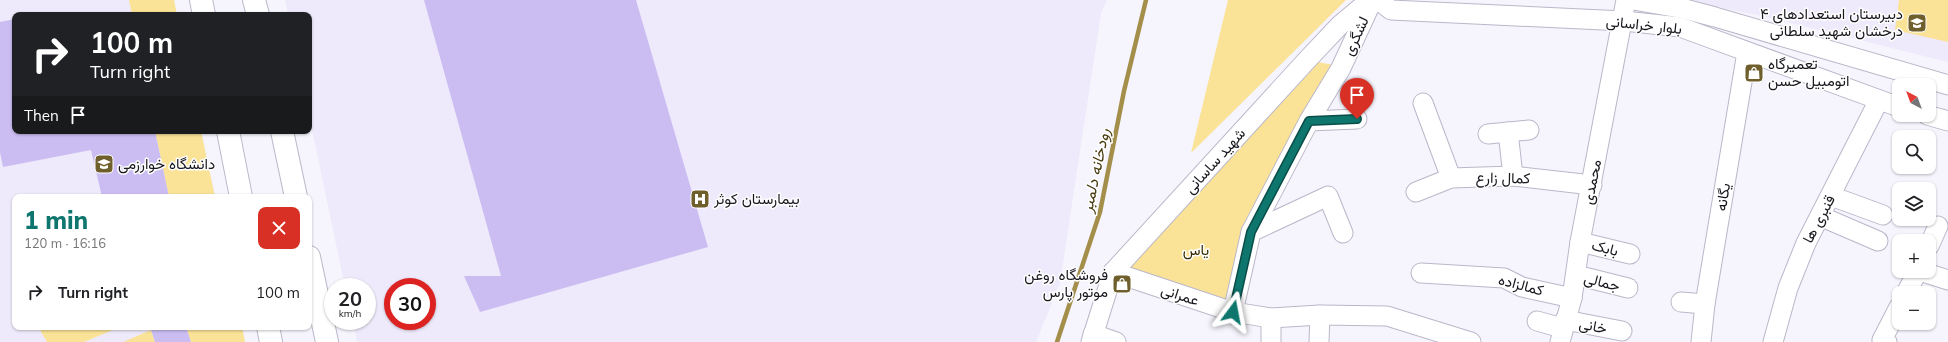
<!DOCTYPE html>
<html lang="en">
<head>
<meta charset="utf-8">
<style>
  :root { --surface:#fff; --page:#f2f2f2; --text:#202124; --muted:#757577; --accent:#0f766e }
  body { margin:0; font-family:Mulish,Vazirmatn,sans-serif; background:var(--page); color:var(--text); height:100vh; display:flex; flex-direction:column; font-size:15px; white-space:nowrap }
  * { box-sizing:border-box; margin:0 }
  p { font-size:13px; color:var(--muted) }
  .icon { flex:none; width:22px; height:22px; fill:none; stroke:currentColor; stroke-width:2; stroke-linecap:round; stroke-linejoin:round }
  .map { position:relative; flex:1; overflow:hidden }
  .sheet { position:absolute; left:12px; top:194px; width:300px; height:136px; display:flex; flex-direction:column; background:var(--surface); border-radius:8px; box-shadow:0 1px 3px #0004 }
  .sheet>* { flex:none }
  .hud { position:absolute; left:12px; top:12px; width:300px; height:122px; border-radius:8px; box-shadow:0 1px 3px #0004; background:#202124; color:#fff; overflow:hidden }
  .needle { width:26px; rotate:319deg }
  .controls { position:absolute; left:1892px; top:78px; display:grid; gap:8px }
  .controls a { display:grid; place-items:center; width:44px; height:44px; border-radius:8px; background:var(--surface); box-shadow:0 1px 3px #0004; font-size:20px }
  .speed { position:absolute; left:324px; top:278px; display:flex; gap:8px; font-size:20px; font-weight:700; text-align:center }
  .speed>* { display:grid; place-content:center; width:52px; height:52px; border-radius:50%; background:var(--surface); box-shadow:0 1px 3px #0004; line-height:1 }
  .speed small { font-size:10px; font-weight:400 }
  .speed .limit { border:6px solid #d22; background:#fff; color:#111 }
  .pin { position:absolute; display:grid; place-items:center; width:34px; height:34px; color:#fff; margin:-41px -17px; border-radius:50% 50% 50% 0; rotate:-45deg; box-shadow:0 0 4px #0007 }
  .pin .icon { rotate:45deg }
  .me { position:absolute; width:44px; margin:-22px; rotate:13deg; stroke-linejoin:round; filter:drop-shadow(0 0 3px #0008) }
  .turn { display:flex; align-items:center; gap:14px; height:84px; padding:0 12px; font-size:18px }
  .turn .icon { width:52px; height:52px; stroke-width:2.5 }
  .turn b { display:block; font-size:28px; line-height:34px }
  .then { display:flex; align-items:center; height:38px; padding:0 12px; background:#0003; gap:8px; font-size:15px }
  .round { display:grid; place-items:center; flex:none; width:42px; height:42px; border-radius:8px; background:var(--page) }
  .headline { display:flex; align-items:center; justify-content:space-between; height:68px; padding:0 12px }
  h1 { font-size:24px; font-weight:800; line-height:30px; color:var(--accent) }
  ul { padding:0; list-style:none }
  li { display:flex; align-items:center; gap:12px; height:60px; padding:0 12px }
  li div { flex:1 }
  li b { display:block; font-size:15px }
  li em { font-style:normal }
  .map>svg:first-child { display:block }
  .built { fill:#eeeafb; fill-rule:evenodd }
  .green { fill:#fae397 }
  .lines { fill:none; stroke-linecap:round; stroke-linejoin:round }
  .stream { stroke:#a48f4a; stroke-width:4.5 }
  .building { fill:#cbbdf2 }
  .minor-casing { stroke:#bbb7ca; stroke-width:21 }
  .major-casing { stroke:#bbb7ca; stroke-width:24 }
  .minor { stroke:#fff; stroke-width:19 }
  .major { stroke:#fff; stroke-width:22 }
  .route-casing { stroke:#0a4d48; stroke-width:10 }
  .route { stroke:#0f766e; stroke-width:7 }
  .labels { text-anchor:middle; stroke-width:3; stroke-linejoin:round; paint-order:stroke }
  .poi-label { font-size:15px; fill:#19171e; stroke:#fff; text-anchor:start }
  .street-label { font-size:15px; fill:#19171e; stroke:#fff }
  .park-label { font-size:15px; fill:#372c00; stroke:#fff }
  .water-label { font-size:16px; font-style:italic; fill:#493d12; stroke:#fff }
</style>
</head>
<body>
<div class="map">
<svg width="1948" height="342" viewBox="0 0 1948 342">
  <rect width="100%" height="100%" fill="#f6f4fc"/>
  <g class="built">
    <polygon points="0,0 174,0 177,15 15,15 15,131 201,131 215,197 15,197 15,327 242,327 245,342 0,342"/>
    <path d="M285 0H1107L1101 13 1060 283 1036 342H357L353 321H367V287H345L309 115V15H288ZM393 287H427V321H393Z"/>
    <polygon points="1683,0 1948,0 1948,62 1771,18"/>
  </g>
  <g class="green">
    <polygon points="129,0 174,0 177,15 132,15"/>
    <polygon points="1228,0 1346,0 1191,153"/>
    <polygon points="1899,0 1948,0 1948,42 1895,30"/>
    <polygon points="1307,60 1334,65 1309,121 1248,215 1233,312 1113,272"/>
    <polygon points="155,131 201,131 215,197 169,197"/>
    <polygon points="45,327 120,327 84,342 47,342 40,330"/>
    <polygon points="186,327 242,327 245,342 191,342"/>
    <polygon points="151,330 155,342 123,342"/>
  </g>
  <g class="lines">
    <polyline class="stream" points="1057,342 1100,212 1124,91 1146,0"/>
  </g>
  <g class="building">
    <polygon points="424,0 636,0 708,247 480,312 464,276 501,276"/>
    <polygon points="15,19 15,131 155,131 169,197 102,197 91,150 3,167 0,152 0,22"/>
    <polygon points="150,327 186,327 191,342 155,342"/>
  </g>
  <g class="lines">
    <g class="minor-casing">
      <g id="minor">
        <polyline points="1378,0 1391,10 1624,21 1680,27 1899,107"/>
        <polyline points="1633,0 1685,9 1715,17 1948,85"/>
        <polyline points="1423,103 1451,178"/>
        <polyline points="1927,115 1948,121"/>
        <polyline points="1309,121 1357,119"/>
        <polyline points="1508,132 1513,176"/>
        <polyline points="1488,134 1529,130"/>
        <polyline points="1416,192 1451,178 1513,176 1592,185"/>
        <polyline points="1831,196 1883,215"/>
        <polyline points="1820,216 1878,241"/>
        <polyline points="1251,232 1328,196 1343,233"/>
        <polyline points="1580,242 1630,254"/>
        <polyline points="1929,246 1938,226"/>
        <polyline points="1920,271 1948,280"/>
        <polyline points="1113,272 1233,312 1271,318 1320,315 1387,316 1471,342"/>
        <polyline points="1421,273 1504,278 1522,287 1572,298"/>
        <polyline points="1576,275 1628,288"/>
        <polyline points="1906,293 1918,271"/>
        <polyline points="1681,302 1705,304"/>
        <polyline points="1233,312 1251,232 1309,121 1341,68 1372,1"/>
        <polyline points="1565,320 1622,331"/>
        <polyline points="1537,321 1562,328"/>
        <polyline points="1093,334 1116,342"/>
        <polyline points="1091,342 1113,272 1307,60 1340,25 1370,0"/>
        <polyline points="1271,342 1271,318"/>
        <polyline points="1319,342 1320,315"/>
        <polyline points="1560,342 1572,298 1580,242 1626,0"/>
        <polyline points="1701,342 1705,304 1747,52"/>
        <polyline points="1773,342 1788,288 1806,243 1879,100"/>
        <polyline points="1887,342 1882,340 1899,307"/>
      </g>
    </g>
    <g class="major-casing">
      <g id="major">
        <polyline points="201,0 204,15"/>
        <polyline points="254,0 258,15"/>
        <polyline points="228,131 241,197"/>
        <polyline points="282,131 296,197"/>
        <polyline points="309,257 327,342"/>
        <polyline points="268,327 271,342"/>
      </g>
    </g>
    <use href="#minor" class="minor"/>
    <use href="#major" class="major"/>
  </g>
  <g class="lines">
    <g class="route-casing">
      <polyline id="route" points="1233,312 1251,232 1309,121 1357,119"/>
    </g>
    <use href="#route" class="route"/>
  </g>
  <defs>
    <g id="school-square" transform="scale(1)"><rect x="-9" y="-9" width="18" height="18" rx="4" fill="#6e5f2c" stroke="#fff"/><path d="M0-5L7-2L0 1L-7-2ZM-4 1L0 2.5L4 1V4Q0 6-4 4Z" fill="#fff"/></g>
    <g id="shop-square" transform="scale(1)"><rect x="-9" y="-9" width="18" height="18" rx="4" fill="#6e5f2c" stroke="#fff"/><path d="M-5-2.5h2.3a2.7 3.5 0 0 1 5.4 0H5L5.5 6h-11ZM-1.5-2.5h3a1.5 2.3 0 0 0-3 0Z" fill="#fff"/></g>
    <g id="university-square" transform="scale(1)"><rect x="-9" y="-9" width="18" height="18" rx="4" fill="#6e5f2c" stroke="#fff"/><path d="M0-5L7-2L0 1L-7-2ZM-4 1L0 2.5L4 1V4Q0 6-4 4Z" fill="#fff"/></g>
    <g id="hospital-square" transform="scale(1)"><rect x="-9" y="-9" width="18" height="18" rx="4" fill="#6e5f2c" stroke="#fff"/><path d="M-5-5h3v3.5h4V-5h3V5h-3V1.5h-4V5h-3Z" fill="#fff"/></g>
  </defs>
  <g fill-rule="evenodd">
    <use href="#school-square" x="1917" y="23"/>
    <use href="#shop-square" x="1754" y="73"/>
    <use href="#university-square" x="104" y="164"/>
    <use href="#hospital-square" x="700" y="199"/>
    <use href="#shop-square" x="1122" y="284"/>
  </g>
  <g class="labels">
    <g class="poi-label">
      <text x="1903" y="19" text-anchor="end">۴ دبیرستان استعدادهای<tspan x="1903" dy="17">درخشان شهید سلطانی</tspan></text>
      <text x="1768" y="69">تعمیرگاه<tspan x="1768" dy="17">اتومبیل حسن</tspan></text>
      <text x="118" y="169">دانشگاه خوارزمی</text>
      <text x="714" y="204">بیمارستان کوثر</text>
      <text x="1108" y="280" text-anchor="end">فروشگاه روغن<tspan x="1108" dy="17">موتور پارس</tspan></text>
    </g>
    <g class="street-label">
      <text transform="translate(1644 25) rotate(6)" y="5">بلوار خراسانی</text>
      <text transform="translate(1356 36) rotate(-65)" y="5">لشگری</text>
      <text transform="translate(1215 161) rotate(-48)" y="5">شهید ساسانی</text>
      <text transform="translate(1503 178) rotate(1)" y="5">کمال زارع</text>
      <text transform="translate(1592 182) rotate(-79)" y="5">محمدی</text>
      <text transform="translate(1723 197) rotate(-81)" y="5">یگانه</text>
      <text transform="translate(1819 219) rotate(-62)" y="5">قنبری ها</text>
      <text transform="translate(1605 248) rotate(14)" y="5">بابک</text>
      <text transform="translate(1602 282) rotate(14)" y="5">جمالی</text>
      <text transform="translate(1521 285) rotate(15)" y="5">کمالزاده</text>
      <text transform="translate(1180 295) rotate(18)" y="5">عمرانی</text>
      <text transform="translate(1593 326) rotate(11)" y="5">خانی</text>
    </g>
    <g class="park-label">
      <text x="1196" y="255">یاس</text>
    </g>
    <g class="water-label">
      <text transform="translate(1095 170) rotate(-78)" y="6">رودخانه دلمبر</text>
    </g>
  </g>
</svg>
<div class="controls">
<a><svg class="needle" viewBox="-14 -14 28 28"><path d="M0-13l5 13h-10z" fill="#e53935"/><path d="M0 13l5-13h-10z" fill="#757577"/></svg></a>
<a><svg class="icon" aria-label="search" viewBox="0 0 24 24"><circle cx="10" cy="10" r="6"/><path d="M15 15l6 6"/></svg></a>
<a><svg class="icon" aria-label="layers" viewBox="0 0 24 24"><path d="M12 4l9 5-9 5-9-5zM3 14l9 5 9-5"/></svg></a>
<a>+</a>
<a>−</a>
</div>
<div class="speed"><div>20<small>km/h</small></div><div class="limit">30</div></div>
<div class="pin" style="left:1357px;top:119px;background:#d93025"><svg class="icon" aria-label="arrive" viewBox="0 0 24 24"><path d="M6 21V4h12l-3 4 3 4H6"/></svg></div>
<svg class="me" style="left:1233px;top:312px" viewBox="-20 -20 40 40"><path d="M0-17L14 15 0 8-14 15z" fill="#0f766e" stroke="#fff" stroke-width="4"/></svg>
<div class="hud">
<div class="turn"><svg class="icon" aria-label="right" viewBox="0 0 24 24"><path d="M7 20v-9h11M14 6l5 5-5 5"/></svg><div><b>100 m</b>Turn right</div></div>
<div class="then">Then<svg class="icon" aria-label="arrive" viewBox="0 0 24 24"><path d="M6 21V4h12l-3 4 3 4H6"/></svg></div>
</div>
<section class="sheet">
<div class="headline"><div><h1>1 min</h1><p>120 m · 16:16</p></div><a class="round" style="background:#d93025;color:#fff"><svg class="icon" aria-label="close" viewBox="0 0 24 24"><path d="M6 6l12 12M18 6L6 18"/></svg></a></div>
<ul>
<li><svg class="icon" aria-label="right" viewBox="0 0 24 24"><path d="M7 20v-9h11M14 6l5 5-5 5"/></svg><div><b>Turn right</b></div><em>100 m</em></li>
</ul>
</section>
</div>
</body>
</html>
